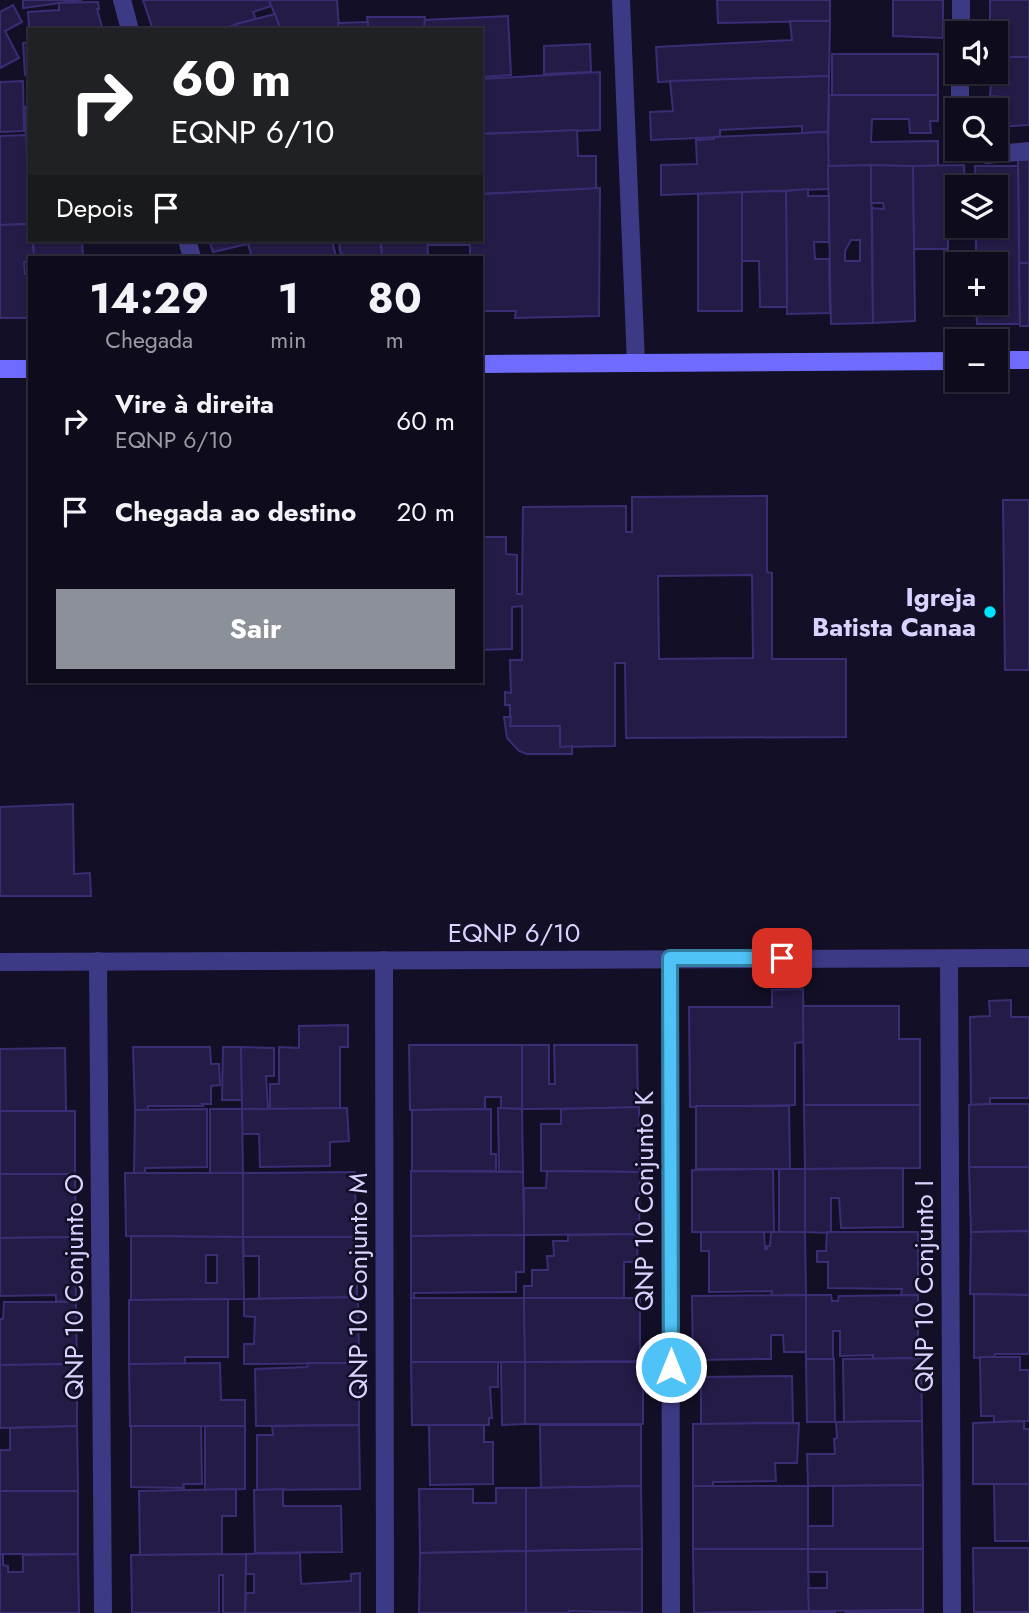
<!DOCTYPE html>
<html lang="pt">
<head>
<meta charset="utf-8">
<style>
  :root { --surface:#0e0b1c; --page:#1c1929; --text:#f1f3f6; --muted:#9b9ba3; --line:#2e2b3b; --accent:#8c9099 }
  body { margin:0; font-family:Jost,sans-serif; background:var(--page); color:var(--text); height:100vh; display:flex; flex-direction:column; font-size:26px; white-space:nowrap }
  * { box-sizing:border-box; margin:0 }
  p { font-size:23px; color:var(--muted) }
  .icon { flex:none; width:38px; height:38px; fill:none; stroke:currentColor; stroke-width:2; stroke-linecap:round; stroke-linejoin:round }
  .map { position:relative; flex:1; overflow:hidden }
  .drawer { position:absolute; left:28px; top:256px; width:455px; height:427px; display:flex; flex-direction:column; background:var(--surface); border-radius:0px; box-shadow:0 2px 5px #0004,0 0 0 2px var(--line) }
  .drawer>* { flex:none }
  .banner { position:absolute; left:28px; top:28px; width:455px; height:214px; border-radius:0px; box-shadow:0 2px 5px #0004,0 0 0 2px var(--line); background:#202124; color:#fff; overflow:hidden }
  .buttons { position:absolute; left:945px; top:21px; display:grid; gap:14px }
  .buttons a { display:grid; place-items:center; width:63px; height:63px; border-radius:0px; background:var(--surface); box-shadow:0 2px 5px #0004,0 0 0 2px var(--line); font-size:35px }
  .pin { position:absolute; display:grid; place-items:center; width:60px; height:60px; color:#fff; margin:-30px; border-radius:14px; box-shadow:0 4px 10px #0006 }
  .me { position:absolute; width:77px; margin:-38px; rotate:0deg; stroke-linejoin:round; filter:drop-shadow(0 0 5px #0008) }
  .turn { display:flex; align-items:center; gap:24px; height:147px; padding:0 28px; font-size:32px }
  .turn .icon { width:91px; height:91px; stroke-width:2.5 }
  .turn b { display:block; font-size:49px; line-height:60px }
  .then { display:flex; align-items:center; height:66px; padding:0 28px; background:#0003; gap:14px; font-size:26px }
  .eta { display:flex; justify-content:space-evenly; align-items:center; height:119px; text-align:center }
  .eta b { font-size:42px; font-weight:700; line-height:49px }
  .action { display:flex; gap:14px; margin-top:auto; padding:14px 28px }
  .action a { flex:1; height:80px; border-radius:0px; background:var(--accent); color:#fff; font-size:28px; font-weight:700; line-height:80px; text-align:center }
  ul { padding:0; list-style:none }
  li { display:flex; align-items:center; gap:21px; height:91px; padding:0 28px }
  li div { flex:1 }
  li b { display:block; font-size:26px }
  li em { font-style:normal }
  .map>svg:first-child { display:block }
  .building { fill:#241b47; stroke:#3b2d73; stroke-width:2; fill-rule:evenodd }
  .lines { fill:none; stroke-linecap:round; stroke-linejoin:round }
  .street { stroke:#3d3a85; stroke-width:18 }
  .secondary { stroke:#6f6bff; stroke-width:18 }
  .route-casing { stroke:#337fa1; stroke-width:18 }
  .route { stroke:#4fc3f7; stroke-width:12 }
  .poi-dot { fill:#00e5ff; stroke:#130f26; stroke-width:2.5 }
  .labels { text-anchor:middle; stroke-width:5; stroke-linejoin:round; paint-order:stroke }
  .poi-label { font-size:26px; font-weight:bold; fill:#d9d4ff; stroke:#130f26; text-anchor:end }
  .street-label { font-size:26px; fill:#d9d4ff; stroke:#130f26 }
</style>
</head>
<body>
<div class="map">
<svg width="1029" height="1613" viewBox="0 0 1029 1613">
  <rect width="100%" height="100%" fill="#130f26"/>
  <g class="building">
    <polygon points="23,0 82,0 23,8"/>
    <polygon points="143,0 269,0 271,6 253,12 256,19 217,30 153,30"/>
    <polygon points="269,0 337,0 339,28 281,30"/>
    <polygon points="717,0 830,0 830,21 718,23"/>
    <polygon points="893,0 943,0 943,38 893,36"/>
    <polygon points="990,0 1029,0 1029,57 996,57 996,33 990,33"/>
    <polygon points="91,2 98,2 99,9 97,9 103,30 30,30 30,74 25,75 23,43 30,42 28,12 59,10 59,3"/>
    <polygon points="13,5 22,22 5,31 19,58 0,68 0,12"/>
    <polygon points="275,14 281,30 238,30 236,24"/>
    <polygon points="508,16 511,75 481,77 481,30 424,30 424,20"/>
    <polygon points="367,17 425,17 424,30 368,30"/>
    <polygon points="790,21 830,21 829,76 658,82 656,47 792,40"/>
    <polygon points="368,22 368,30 339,30 338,23"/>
    <polygon points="590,44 591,72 544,74 544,46"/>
    <rect x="832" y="54" width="106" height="41"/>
    <polygon points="996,57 1029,57 1029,125 996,127 996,110 991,110 992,101 1002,101 1003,97 990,96 992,72 996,72"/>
    <polygon points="600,72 600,130 481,134 481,79"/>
    <polygon points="829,76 828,132 802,133 802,126 720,130 720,137 651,140 650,112 673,111 670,81"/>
    <polygon points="23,81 24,131 0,132 0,82"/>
    <polygon points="829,95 938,95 938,121 930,121 931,133 910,133 909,119 872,119 871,142 938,141 938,166 828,166"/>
    <polygon points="25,107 30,107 30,141 26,141"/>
    <polygon points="577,130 578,156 596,156 596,189 481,194 481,134"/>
    <polygon points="828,132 829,189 661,195 661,165 697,164 696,140 714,139 714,137"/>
    <polygon points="26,135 30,224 0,225 0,136"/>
    <polygon points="1018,160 1029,160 1029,263 1019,263"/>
    <path d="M871 165 873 323 831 324 828 166ZM851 240H860V261H845V251Z"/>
    <polygon points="871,165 913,166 915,321 873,323 872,208 884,209 883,203 871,203"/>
    <polygon points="964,165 965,187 957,187 957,226 965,226 965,235 948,235 948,249 914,249 913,166"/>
    <polygon points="975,166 1018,166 1020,324 977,324 976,303 996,303 996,264 976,264 976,226 996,226 996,187 976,187"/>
    <polygon points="600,188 599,316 515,318 516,311 481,311 481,257 470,257 470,245 427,245 427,240 481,240 481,194"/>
    <polygon points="808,189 808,196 829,196 829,242 814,242 815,259 829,259 830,313 787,314 786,191"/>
    <polygon points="786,191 787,307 760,307 759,261 742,261 742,192"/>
    <polygon points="742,192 742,311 698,311 698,194"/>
    <polygon points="30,224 30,240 33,240 34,257 30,257 30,262 24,262 25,274 30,274 30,318 0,318 0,225"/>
    <polygon points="33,240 82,240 83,257 34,257"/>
    <polygon points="209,240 265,240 213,252"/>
    <polygon points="265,240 332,240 336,257 252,257 248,244"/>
    <polygon points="339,240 381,240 382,257 346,257 340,252"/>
    <polygon points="381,240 427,240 428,257 382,257"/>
    <polygon points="1019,263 1029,263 1029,326 1020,326"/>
    <path d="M767 496V572L772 573V659H846V737L626 738 625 663H615V746L560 747V726H510V705H505V692L511 693 510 660H522V606L512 607V649L481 650V537H506V554L517 555V594H522L523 507 626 506V532H632V497ZM752 575 753 658 659 659 658 576Z"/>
    <polygon points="1003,500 1029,500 1029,670 1005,670"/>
    <polygon points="504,717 511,717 510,726 560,726 560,747 572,746 572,754 527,754 519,751 507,738"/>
    <polygon points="73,804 74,874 90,873 91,896 0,896 0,807"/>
    <polygon points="803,989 804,1042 795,1043 795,1105 690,1107 689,1007 772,1007 772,990"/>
    <polygon points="1011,1000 1011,1017 1029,1017 1029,1098 990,1098 990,1104 971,1105 970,1017 990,1016 989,1001"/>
    <polygon points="803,1006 899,1006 899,1039 920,1039 920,1105 804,1105"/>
    <polygon points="348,1025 348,1047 340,1047 340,1109 270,1109 270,1084 279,1084 279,1047 299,1048 299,1026"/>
    <polygon points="409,1045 522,1045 522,1109 501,1108 501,1097 485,1097 485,1109 410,1110"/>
    <polygon points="522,1045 549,1045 549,1084 555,1084 554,1045 637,1045 638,1108 522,1109"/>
    <polygon points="133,1047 210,1047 211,1064 219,1064 220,1085 211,1086 211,1104 202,1104 203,1106 148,1106 148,1110 135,1110"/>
    <polygon points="223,1047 241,1047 242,1100 222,1100"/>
    <polygon points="241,1047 274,1048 274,1076 266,1076 268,1109 242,1109"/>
    <polygon points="65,1048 66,1111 0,1111 0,1049"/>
    <polygon points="990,1104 1029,1104 1029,1167 969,1167 969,1105"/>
    <polygon points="804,1105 920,1105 920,1168 805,1169"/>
    <polygon points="696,1106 789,1106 790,1169 696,1169"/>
    <polygon points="639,1107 640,1172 541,1171 541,1124 561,1124 561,1109"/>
    <polygon points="347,1108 349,1141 330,1142 330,1166 260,1167 259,1134 242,1134 242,1109"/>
    <polygon points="498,1108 522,1109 523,1172 499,1171"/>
    <polygon points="207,1109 207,1167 145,1168 145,1173 134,1173 135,1110"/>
    <polygon points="210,1109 242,1109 243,1173 210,1173"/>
    <polygon points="491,1109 491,1154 496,1154 496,1171 412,1171 412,1110"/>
    <rect x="0" y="1111" width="75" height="63"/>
    <polygon points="969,1167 1029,1167 1029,1231 971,1232"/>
    <polygon points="903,1168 903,1227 841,1228 839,1198 831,1198 831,1233 805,1232 805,1169"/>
    <polygon points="773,1169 774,1232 692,1232 692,1170"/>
    <polygon points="779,1169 805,1169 805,1232 779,1233"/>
    <polygon points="411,1171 523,1172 524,1235 411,1236"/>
    <polygon points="547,1171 640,1172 639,1234 524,1235 524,1188 546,1188"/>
    <polygon points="355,1172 356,1237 243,1237 243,1173"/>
    <polygon points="125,1173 243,1173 243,1237 126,1236"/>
    <polygon points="0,1174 75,1174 76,1237 0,1238"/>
    <polygon points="1029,1231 1029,1295 970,1294 971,1232"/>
    <polygon points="701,1232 764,1232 765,1249 767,1249 767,1246 770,1246 771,1232 805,1232 806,1295 771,1296 772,1291 709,1292 709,1251 701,1251"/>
    <polygon points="827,1232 918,1232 918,1295 901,1295 902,1289 828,1288 828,1262 817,1262 817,1251 826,1251"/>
    <polygon points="638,1234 637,1262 624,1262 624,1298 524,1298 524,1286 532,1286 532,1270 548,1270 547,1256 554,1256 553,1241 568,1241 568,1235"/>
    <polygon points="524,1235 524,1272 516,1272 516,1292 414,1293 414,1298 411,1298 411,1236"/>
    <path d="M131 1236 243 1237 244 1299 131 1300ZM206 1255H217V1283H206Z"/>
    <polygon points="76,1237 76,1302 56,1301 56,1295 0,1296 0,1238"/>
    <polygon points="243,1237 357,1237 357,1298 259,1299 259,1256 244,1256"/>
    <polygon points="974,1294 1029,1295 1029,1354 995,1354 994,1357 974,1358"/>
    <polygon points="806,1295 806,1352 784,1352 783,1335 771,1335 771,1359 693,1360 692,1296"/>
    <polygon points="806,1295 831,1295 832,1301 838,1301 839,1296 918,1295 918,1358 873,1359 873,1355 840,1356 840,1331 833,1331 833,1359 806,1359"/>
    <polygon points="358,1297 359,1363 244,1364 244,1344 254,1344 255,1317 244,1316 244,1299"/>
    <polygon points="411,1298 524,1298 525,1362 411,1362"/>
    <polygon points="524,1298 640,1298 640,1361 525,1362"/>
    <polygon points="228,1299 228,1357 185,1357 185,1364 129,1364 129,1300"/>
    <polygon points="4,1302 76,1302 77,1364 0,1365 0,1319 3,1319"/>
    <polygon points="980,1357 1020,1357 1020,1370 1029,1370 1029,1421 994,1422 994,1416 981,1416"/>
    <polygon points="921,1358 922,1421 844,1422 843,1359"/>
    <polygon points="806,1359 834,1359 835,1422 807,1422"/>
    <polygon points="411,1362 498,1362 498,1387 490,1387 492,1418 489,1418 489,1425 412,1425"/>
    <polygon points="501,1362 525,1362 525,1424 502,1425"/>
    <rect x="525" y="1362" width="118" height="62"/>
    <polygon points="220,1363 221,1400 245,1400 245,1426 130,1426 129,1364"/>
    <polygon points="308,1363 359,1363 359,1425 256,1426 255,1369 307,1367"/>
    <polygon points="77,1364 77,1426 0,1428 0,1365"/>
    <polygon points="792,1376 793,1423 701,1424 701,1377"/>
    <polygon points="922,1421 923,1485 808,1486 807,1454 835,1454 834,1439 837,1438 836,1422"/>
    <polygon points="1024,1421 1024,1429 1029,1429 1029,1484 973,1484 973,1423"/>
    <polygon points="799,1423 797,1463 775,1463 776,1481 713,1482 713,1486 693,1486 693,1424"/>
    <polygon points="359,1425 360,1489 257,1490 257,1435 273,1435 272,1426"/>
    <polygon points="429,1425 484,1425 484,1442 493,1442 493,1484 430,1485"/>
    <polygon points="540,1425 641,1425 641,1486 541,1488"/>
    <polygon points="77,1426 78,1491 0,1491 0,1450 10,1450 10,1428"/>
    <polygon points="131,1426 201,1426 202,1484 183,1484 184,1488 131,1487"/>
    <polygon points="205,1426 245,1426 245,1489 205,1490"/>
    <polygon points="994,1484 1029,1484 1029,1541 995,1541"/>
    <polygon points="923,1485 923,1549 808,1549 808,1526 833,1526 833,1486"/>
    <polygon points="641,1486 642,1549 526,1551 526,1488"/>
    <rect x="693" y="1486" width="115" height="63"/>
    <polygon points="496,1488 526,1488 526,1551 420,1553 419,1489 473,1489 473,1503 496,1503"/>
    <polygon points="236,1489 236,1516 222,1516 222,1554 140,1555 139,1491"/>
    <polygon points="283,1489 283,1506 341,1506 342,1552 255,1553 254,1490"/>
    <rect x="0" y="1491" width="78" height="63"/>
    <polygon points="973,1548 1029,1548 1029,1612 974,1612"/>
    <polygon points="642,1549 642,1613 569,1611 568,1613 526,1613 526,1551"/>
    <polygon points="693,1549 808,1549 809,1611 694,1613"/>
    <polygon points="808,1549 923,1549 923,1610 809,1611 808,1588 827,1588 827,1572 808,1572"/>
    <polygon points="526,1551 526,1613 419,1613 420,1553"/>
    <polygon points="300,1553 301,1584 351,1581 351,1574 360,1573 360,1613 245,1613 246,1593 254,1593 254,1574 246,1574 246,1554"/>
    <polygon points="0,1554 3,1554 3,1565 8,1566 8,1572 23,1572 23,1555 78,1554 79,1613 0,1613"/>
    <polygon points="246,1554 245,1613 223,1613 223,1575 219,1575 219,1613 132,1613 131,1555"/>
    <polygon points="923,1610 923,1613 846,1613 845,1611"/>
    <polygon points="809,1611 809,1613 701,1613 702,1613"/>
    <rect x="809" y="1611" width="26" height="2"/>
  </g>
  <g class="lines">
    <g class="street">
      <polyline points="122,0 130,30"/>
      <polyline points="621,0 636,363"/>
      <polyline points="961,33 961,0"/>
      <polyline points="960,110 960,72"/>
      <polyline points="967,149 987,155 1029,151"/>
      <polyline points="187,240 192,257"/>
      <polyline points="670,958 671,1613"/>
      <polyline points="949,959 952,1613"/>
      <polyline points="384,960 385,1613"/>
      <polyline points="98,961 103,1613"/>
      <polyline points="0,962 1029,958"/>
    </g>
    <g class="secondary">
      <polyline points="996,360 1029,360"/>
      <polyline points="481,364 957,361"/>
      <polyline points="0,369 30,369"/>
    </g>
  </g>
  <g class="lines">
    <g class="route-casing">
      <polyline id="route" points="671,1367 670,958 782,958"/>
    </g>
    <use href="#route" class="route"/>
  </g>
  <circle class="poi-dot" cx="990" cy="612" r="7"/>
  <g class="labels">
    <g class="poi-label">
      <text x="976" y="606">Igreja<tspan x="976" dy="30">Batista Canaa</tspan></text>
    </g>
    <g class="street-label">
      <text x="514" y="942">EQNP 6/10</text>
      <text transform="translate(644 1201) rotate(-90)" y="9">QNP 10 Conjunto K</text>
      <text transform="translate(358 1286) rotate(-90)" y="9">QNP 10 Conjunto M</text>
      <text transform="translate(924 1286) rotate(-90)" y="9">QNP 10 Conjunto I</text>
      <text transform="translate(74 1287) rotate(-90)" y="9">QNP 10 Conjunto O</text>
    </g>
  </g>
</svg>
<div class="buttons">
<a><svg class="icon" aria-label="sound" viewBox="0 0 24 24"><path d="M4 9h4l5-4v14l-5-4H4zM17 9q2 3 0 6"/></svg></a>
<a><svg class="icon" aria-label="search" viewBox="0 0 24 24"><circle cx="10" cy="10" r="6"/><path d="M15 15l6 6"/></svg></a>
<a><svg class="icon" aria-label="layers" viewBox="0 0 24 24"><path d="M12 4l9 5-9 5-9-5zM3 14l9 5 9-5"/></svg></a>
<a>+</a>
<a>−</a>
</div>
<div class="pin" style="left:782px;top:958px;background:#d93025"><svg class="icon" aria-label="arrive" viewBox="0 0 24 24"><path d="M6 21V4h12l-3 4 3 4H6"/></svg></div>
<svg class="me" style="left:671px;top:1367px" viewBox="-20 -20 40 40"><circle r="17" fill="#4fc3f7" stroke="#fff" stroke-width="3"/><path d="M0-11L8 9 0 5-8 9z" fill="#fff"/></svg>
<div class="banner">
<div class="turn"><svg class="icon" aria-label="right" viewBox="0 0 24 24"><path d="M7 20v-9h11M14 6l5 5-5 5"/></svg><div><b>60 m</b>EQNP 6/10</div></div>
<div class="then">Depois<svg class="icon" aria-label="arrive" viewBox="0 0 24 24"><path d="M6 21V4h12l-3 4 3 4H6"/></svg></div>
</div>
<section class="drawer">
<div class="eta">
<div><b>14:29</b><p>Chegada</p></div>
<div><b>1</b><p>min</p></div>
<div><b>80</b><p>m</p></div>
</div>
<ul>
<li><svg class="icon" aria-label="right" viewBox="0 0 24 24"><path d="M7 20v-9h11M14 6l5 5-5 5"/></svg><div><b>Vire à direita</b><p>EQNP 6/10</p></div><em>60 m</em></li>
<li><svg class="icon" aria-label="arrive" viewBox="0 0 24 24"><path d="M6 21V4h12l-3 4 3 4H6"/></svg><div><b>Chegada ao destino</b></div><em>20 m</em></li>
</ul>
<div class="action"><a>Sair</a></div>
</section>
</div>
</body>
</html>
